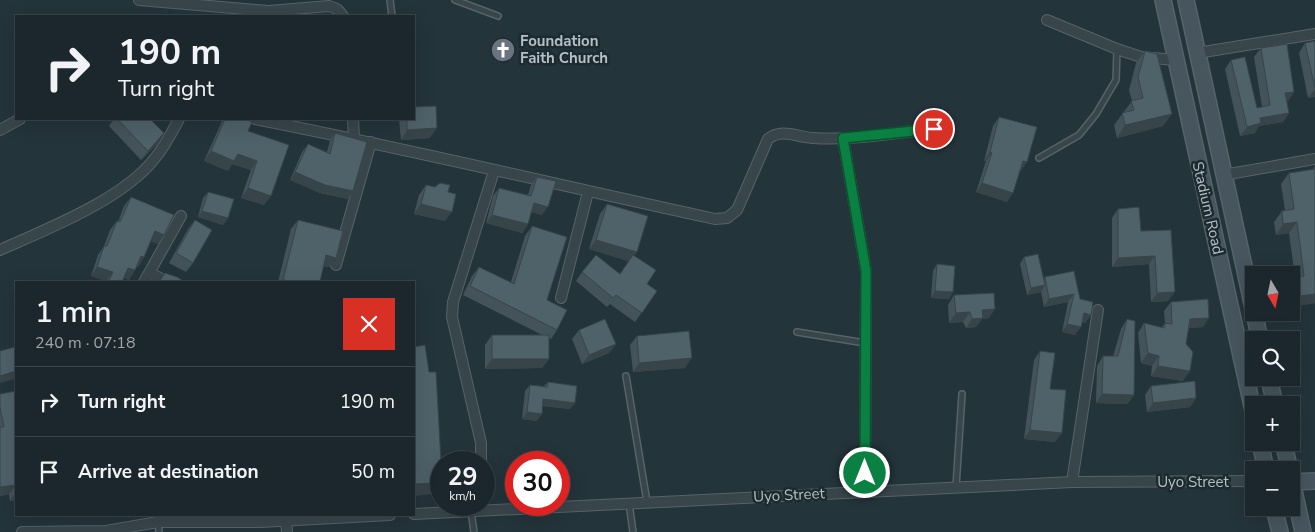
<!DOCTYPE html>
<html lang="en">
<head>
<meta charset="utf-8">
<style>
  :root { --surface:#1b272c; --page:#242f34; --text:#f1f3f6; --muted:#a0a5a9; --line:#394448 }
  body { margin:0; font-family:"Nunito Sans",sans-serif; background:var(--page); color:var(--text); height:100vh; display:flex; flex-direction:column; font-size:19px; white-space:nowrap }
  * { box-sizing:border-box; margin:0 }
  p { font-size:16px; color:var(--muted) }
  .icon { flex:none; width:28px; height:28px; fill:none; stroke:currentColor; stroke-width:2; stroke-linecap:round; stroke-linejoin:round }
  .map { position:relative; flex:1; overflow:hidden }
  .drawer { position:absolute; left:15px; top:281px; width:400px; height:235px; display:flex; flex-direction:column; background:var(--surface); border-radius:0px; box-shadow:0 5px 20px #0002,0 0 0 1px var(--line) }
  .drawer>* { flex:none }
  .hud { position:absolute; left:15px; top:15px; width:400px; height:105px; border-radius:0px; box-shadow:0 5px 20px #0002,0 0 0 1px var(--line); background:#1b272c; color:var(--text); overflow:hidden }
  .needle { width:32px; rotate:171deg }
  .buttons { position:absolute; left:1245px; top:266px; display:grid; gap:10px }
  .buttons a { display:grid; place-items:center; width:55px; height:55px; border-radius:0px; background:var(--surface); box-shadow:0 5px 20px #0002,0 0 0 1px var(--line); font-size:25px }
  .speed { position:absolute; left:430px; top:451px; display:flex; gap:10px; font-size:25px; font-weight:700; text-align:center }
  .speed>* { display:grid; place-content:center; width:65px; height:65px; border-radius:50%; background:var(--surface); box-shadow:0 5px 20px #0002,0 0 0 1px var(--line); line-height:1 }
  .speed small { font-size:12px; font-weight:400 }
  .speed .limit { border:8px solid #d22; background:#fff; color:#111 }
  .pin { position:absolute; display:grid; place-items:center; width:42px; height:42px; color:#fff; margin:-21px; border:2px solid #fff; border-radius:50%; box-shadow:0 1px 5px #0007 }
  .me { position:absolute; width:55px; margin:-28px; rotate:0deg; stroke-linejoin:round; filter:drop-shadow(0 0 4px #0008) }
  .turn { display:flex; align-items:center; gap:18px; height:105px; padding:0 20px; font-size:22px }
  .turn .icon { width:65px; height:65px; stroke-width:2.5 }
  .turn b { display:block; font-size:35px; line-height:42px }
  .round { display:grid; place-items:center; flex:none; width:52px; height:52px; border-radius:0px; background:var(--page) }
  .head { display:flex; align-items:center; justify-content:space-between; height:85px; padding:0 20px }
  h1 { font-size:30px; font-weight:600; line-height:38px }
  ul { padding:0; list-style:none }
  li { display:flex; align-items:center; gap:15px; height:70px; padding:0 20px; border-top:1px solid var(--line) }
  li div { flex:1 }
  li b { display:block; font-size:19px }
  li em { font-style:normal }
  .map>svg:first-child { display:block }
  .lines { fill:none; stroke-linecap:round; stroke-linejoin:round }
  .lane-casing { stroke:#566369; stroke-width:8 }
  .street-casing { stroke:#566369; stroke-width:12 }
  .secondary-casing { stroke:#566369; stroke-width:18 }
  .lane { stroke:#38454b; stroke-width:5 }
  .street { stroke:#38454b; stroke-width:10 }
  .secondary { stroke:#46555e; stroke-width:15 }
  .wall { fill:#44535a }
  .shaded-wall { fill:#37444a }
  .building { fill:#4f6169; stroke:#37444a }
  .route-casing { stroke:#07532c; stroke-width:12 }
  .route { stroke:#0b8043; stroke-width:9 }
  .labels { text-anchor:middle; stroke-width:5; stroke-linejoin:round; paint-order:stroke }
  .poi-label { font-size:15px; font-weight:bold; fill:#b3c0c7; stroke:#1d2a30; text-anchor:start }
  .street-label { font-size:15px; fill:#b3c0c7; stroke:#1d2a30 }
</style>
</head>
<body>
<div class="map">
<svg width="1315" height="532" viewBox="0 0 1315 532">
  <rect width="100%" height="100%" fill="#24343b"/>
  <g class="lines">
    <g class="lane-casing">
      <g id="lane">
        <polyline points="390,0 392,16"/>
        <polyline points="455,0 498,16"/>
        <polyline points="1039,158 1079,135 1096,114 1116,80 1117,49"/>
        <polyline points="797,332 865,343"/>
        <polyline points="626,376 647,502"/>
        <polyline points="956,487 962,394"/>
        <polyline points="629,503 633,532"/>
        <polyline points="471,511 474,532"/>
        <polyline points="158,522 159,532"/>
      </g>
    </g>
    <g class="street-casing">
      <g id="street">
        <polyline points="139,0 269,11 329,6 337,9 343,16"/>
        <polyline points="1047,20 1117,49 1141,57 1175,60"/>
        <polyline points="1197,53 1315,34"/>
        <path d="M255 119C409 149 562 186 715 219L727 218 737 210 768 139C782 128 797 137 813 138 853 141 895 132 934 129"/>
        <polyline points="353,119 354,138"/>
        <polyline points="0,130 20,119"/>
        <polyline points="843,138 866,271 865,491"/>
        <polyline points="1223,175 1315,159"/>
        <path d="M0 250C47 229 124 199 155 158 165 146 172 132 179 119"/>
        <polyline points="336,265 371,142"/>
        <polyline points="150,273 168,282"/>
        <polyline points="144,282 181,216"/>
        <polyline points="561,298 588,192"/>
        <polyline points="481,462 481,443 452,317 453,302 494,171"/>
        <polyline points="1072,482 1098,310"/>
        <polyline points="414,514 1072,482 1254,481"/>
        <polyline points="286,520 287,532"/>
        <polyline points="22,532 106,531 158,522 261,522 390,515"/>
      </g>
    </g>
    <g class="secondary-casing">
      <g id="secondary">
        <polyline points="1163,0 1254,415"/>
        <polyline points="1186,0 1254,312"/>
        <polyline points="1254,312 1260,340"/>
        <polyline points="1269,378 1275,405"/>
        <polyline points="1260,442 1266,470"/>
        <polyline points="1283,442 1290,470"/>
        <polyline points="1291,477 1303,532"/>
        <polyline points="1292,482 1315,481"/>
        <polyline points="1274,508 1280,532"/>
      </g>
    </g>
    <use href="#lane" class="lane"/>
    <use href="#street" class="street"/>
    <use href="#secondary" class="secondary"/>
  </g>
  <g class="wall">
    <polygon points="1315,41 1315,97 1308,98 1299,53 1305,43"/>
    <polygon points="1261,48 1294,92 1288,101 1287,101 1289,113 1283,122 1259,126 1255,133 1240,136 1225,69 1231,60 1257,108 1262,107 1254,57"/>
    <polygon points="1145,51 1163,126 1117,138 1114,125 1132,101 1129,90 1136,63"/>
    <polygon points="999,117 1021,171 1020,171 1007,202 976,192 986,161 984,161 993,126"/>
    <polygon points="114,119 150,119 158,143 141,160 109,126"/>
    <polygon points="223,119 245,119 248,131 289,145 264,205 241,198 251,170 232,164 228,171 204,161"/>
    <polygon points="399,119 414,119 430,138 401,140"/>
    <polygon points="335,133 348,199 320,193 290,180 302,152 308,144 327,152 330,141"/>
    <polygon points="1315,166 1315,303 1291,307 1291,278 1295,277 1289,233 1276,235 1274,222 1282,211 1285,210 1281,184 1289,173 1312,170"/>
    <polygon points="537,177 542,215 531,212 528,224 522,233 486,223 493,196 499,188 528,195 531,185"/>
    <polygon points="426,185 445,221 414,214 419,195"/>
    <polygon points="208,192 228,218 223,225 198,217 203,198"/>
    <polygon points="131,197 164,235 158,244 151,241 144,257 138,267 137,266 135,270 129,280 124,278 122,282 106,282 106,281 91,276 98,255 104,246 110,230 117,221 118,222 124,206"/>
    <polygon points="607,204 634,256 647,284 657,291 635,322 610,304 607,307 576,281 582,272 620,274 629,261 589,249 600,214"/>
    <polygon points="1118,209 1141,231 1171,230 1168,301 1151,302 1149,264 1112,267 1112,218"/>
    <polygon points="195,220 193,263 186,272 169,263 188,229"/>
    <polygon points="298,220 329,267 323,266 320,282 278,282 291,229"/>
    <polygon points="532,226 547,300 557,330 551,339 549,338 549,359 542,368 485,369 485,345 492,335 542,335 463,295 472,276 479,267 511,282 525,236"/>
    <polygon points="1024,257 1044,279 1045,277 1074,271 1080,299 1091,315 1085,323 1082,322 1075,335 1062,332 1068,302 1044,307 1041,292 1027,295 1020,264"/>
    <polygon points="937,264 953,292 949,299 931,298 933,271"/>
    <polygon points="954,295 989,318 982,319 976,327 966,328 963,322 949,323 948,305"/>
    <polygon points="1171,302 1203,327 1189,328 1186,344 1183,381 1151,376 1152,366 1141,363 1138,333 1144,323 1161,328 1165,323 1164,311"/>
    <polygon points="1127,319 1134,395 1127,404 1096,403 1097,366 1103,356 1113,356 1121,329"/>
    <polygon points="579,330 616,344 609,353 582,364 572,339"/>
    <polygon points="637,336 685,368 633,372 630,345"/>
    <polygon points="1040,351 1050,389 1055,442 1024,439 1034,360"/>
    <polygon points="548,382 575,403 570,409 542,406 537,421 522,419 525,391 530,385 544,386"/>
    <polygon points="1151,386 1196,398 1190,407 1147,412 1145,395"/>
    <polygon points="16,391 16,500 10,501 9,494 0,496 0,394"/>
  </g>
  <g class="shaded-wall">
    <polygon points="1315,89 1315,97 1308,98"/>
    <polygon points="1294,92 1288,101 1279,102 1285,93"/>
    <polygon points="1289,113 1283,122 1259,126 1255,133 1240,136 1247,127 1260,118"/>
    <polygon points="1172,114 1163,126 1117,138 1125,125"/>
    <polygon points="437,128 430,138 401,140 407,130"/>
    <polygon points="164,133 158,143 141,160 148,151"/>
    <polygon points="211,151 238,154 257,161 251,170 232,164 228,171 204,161"/>
    <polygon points="990,152 992,153 986,161 984,161"/>
    <polygon points="1023,161 1027,162 1021,171 1017,170"/>
    <polygon points="295,172 353,191 348,199 320,193 290,180"/>
    <polygon points="982,183 1013,193 1007,202 976,192"/>
    <polygon points="248,188 271,196 264,205 241,198"/>
    <polygon points="534,203 548,207 542,215 528,211"/>
    <polygon points="421,204 452,212 445,221 414,214"/>
    <polygon points="202,211 228,218 223,225 198,217"/>
    <polygon points="492,215 528,224 522,233 486,223"/>
    <polygon points="1297,222 1289,233 1276,235 1283,224"/>
    <polygon points="155,231 164,235 158,244 148,240"/>
    <polygon points="596,240 637,252 630,262 589,249"/>
    <polygon points="326,255 336,258 329,267 319,265"/>
    <polygon points="141,256 144,257 138,267 134,265"/>
    <polygon points="1155,256 1149,264 1112,267 1118,258"/>
    <polygon points="97,267 113,272 106,281 91,276"/>
    <polygon points="128,268 135,270 129,280 121,277"/>
    <polygon points="283,280 297,282 281,282"/>
    <polygon points="1045,285 1041,292 1027,295 1031,288"/>
    <polygon points="935,291 953,292 949,299 931,298"/>
    <polygon points="1175,292 1168,301 1151,302 1157,293"/>
    <polygon points="1074,294 1068,302 1044,307 1049,299"/>
    <polygon points="1315,294 1315,303 1291,307 1291,297"/>
    <polygon points="995,309 989,318 982,319 976,327 966,328 972,319 982,310"/>
    <polygon points="970,312 963,322 949,323 956,313"/>
    <polygon points="1084,313 1091,315 1085,323 1078,321"/>
    <polygon points="1209,318 1203,327 1184,329 1190,319"/>
    <polygon points="1067,324 1081,327 1075,335 1062,332"/>
    <polygon points="616,344 609,353 582,364 589,355"/>
    <polygon points="1148,353 1159,356 1152,366 1141,363"/>
    <polygon points="692,358 685,368 633,372 639,363"/>
    <polygon points="492,359 549,359 542,368 485,369"/>
    <polygon points="1158,366 1190,371 1183,381 1151,376"/>
    <polygon points="16,371 16,377 15,379 0,383 0,376"/>
    <polygon points="1102,394 1134,395 1127,404 1096,403"/>
    <polygon points="1196,398 1190,407 1147,412 1153,403"/>
    <polygon points="543,399 575,403 570,409 539,405"/>
    <polygon points="527,412 542,414 537,421 522,419"/>
    <polygon points="1030,430 1062,433 1055,442 1024,439"/>
    <polygon points="441,483 441,485 434,494 414,496 414,484"/>
    <polygon points="16,485 9,494 0,496 0,487"/>
    <polygon points="16,492 16,500 10,501"/>
  </g>
  <g class="building">
    <polygon points="1315,41 1315,88 1305,43"/>
    <polygon points="1287,44 1294,92 1285,93 1289,113 1260,118 1261,123 1247,127 1231,60 1245,57 1257,108 1270,105 1261,48"/>
    <polygon points="1145,51 1157,54 1172,114 1125,125 1122,113 1134,110 1131,101 1143,98 1138,77"/>
    <polygon points="436,106 437,128 407,130 407,119 414,119 414,107"/>
    <polygon points="999,117 1037,127 1027,162 1023,161 1013,193 982,183 992,153 990,152"/>
    <polygon points="117,119 150,119 164,133 148,151"/>
    <polygon points="225,119 245,119 252,122 248,131 289,145 271,196 248,188 257,161 238,154 234,161 211,151"/>
    <polygon points="335,133 367,142 353,191 325,185 295,172 308,144 330,154"/>
    <polygon points="1315,169 1315,294 1291,297 1291,278 1304,276 1297,222 1283,224 1282,211 1294,209 1289,173"/>
    <polygon points="537,177 556,181 548,207 534,203 528,224 492,215 499,188 531,196"/>
    <polygon points="440,183 450,185 448,192 456,194 452,212 421,204 426,185 435,187"/>
    <polygon points="208,192 234,199 228,218 202,211"/>
    <polygon points="131,197 174,215 164,235 155,231 144,257 141,256 135,270 128,268 122,282 108,282 113,272 97,267 104,246 107,246 117,221 120,222"/>
    <polygon points="607,204 648,216 637,252 596,240"/>
    <polygon points="1139,207 1141,231 1171,230 1175,292 1157,293 1155,256 1118,258 1118,209"/>
    <polygon points="195,220 212,230 193,263 176,253"/>
    <polygon points="298,220 343,231 336,258 326,255 320,282 297,282 283,280"/>
    <polygon points="532,226 567,237 547,300 567,310 557,330 470,286 479,267 514,284"/>
    <polygon points="1038,254 1045,285 1031,288 1024,257"/>
    <polygon points="596,255 620,274 633,255 656,270 647,284 657,291 642,313 616,295 613,298 582,272"/>
    <polygon points="937,264 955,266 953,292 935,291"/>
    <polygon points="1074,271 1080,299 1093,302 1091,315 1084,313 1081,327 1067,324 1074,294 1049,299 1045,277"/>
    <polygon points="165,273 177,277 185,282 159,282"/>
    <polygon points="994,293 995,309 982,310 983,318 972,319 970,312 956,313 954,295"/>
    <polygon points="1208,299 1209,318 1190,319 1186,344 1193,352 1190,371 1158,366 1159,356 1148,353 1144,323 1164,328 1165,323 1172,324 1171,302"/>
    <polygon points="605,319 616,344 589,355 579,330"/>
    <polygon points="1127,319 1135,321 1134,395 1102,394 1103,356 1118,356"/>
    <polygon points="689,331 692,358 639,363 637,336"/>
    <rect x="492" y="335" width="57" height="24"/>
    <polygon points="425,345 429,372 436,372 441,462 441,483 414,484 414,347"/>
    <polygon points="15,347 16,353 16,371 0,376 0,351"/>
    <polygon points="1040,351 1055,353 1050,389 1066,390 1062,433 1030,430"/>
    <polygon points="1195,381 1196,398 1153,403 1151,386"/>
    <polygon points="548,382 577,386 575,403 543,399 542,414 527,412 530,385 547,387"/>
    <polygon points="16,391 16,488 16,485 0,487 0,427 4,427 0,407 0,394"/>
  </g>
  <g class="lines">
    <g class="route-casing">
      <polyline id="route" points="865,473 866,271 843,138 934,129"/>
    </g>
    <use href="#route" class="route"/>
  </g>
  <defs>
    <g id="church-disc" transform="scale(1.25)"><circle r="9.5" fill="#6b7280" stroke="#1d2a30"/><path d="M-1.2-6h2.4v3.5h3.3v2.4h-3.3V6h-2.4V-.1h-3.3v-2.4h3.3Z" fill="#fff"/></g>
  </defs>
  <g fill-rule="evenodd">
    <use href="#church-disc" x="503" y="50"/>
  </g>
  <g class="labels">
    <g class="poi-label">
      <text x="520" y="46">Foundation<tspan x="520" dy="17">Faith Church</tspan></text>
    </g>
    <g class="street-label">
      <text transform="translate(1208 208) rotate(77)" y="5">Stadium Road</text>
      <text x="1193" y="487">Uyo Street</text>
      <text transform="translate(789 495) rotate(-3)" y="5">Uyo Street</text>
    </g>
  </g>
</svg>
<div class="buttons">
<a><svg class="needle" viewBox="-14 -14 28 28"><path d="M0-13l5 13h-10z" fill="#e53935"/><path d="M0 13l5-13h-10z" fill="#a0a5a9"/></svg></a>
<a><svg class="icon" aria-label="search" viewBox="0 0 24 24"><circle cx="10" cy="10" r="6"/><path d="M15 15l6 6"/></svg></a>
<a>+</a>
<a>−</a>
</div>
<div class="speed"><div>29<small>km/h</small></div><div class="limit">30</div></div>
<div class="pin" style="left:934px;top:129px;background:#d93025"><svg class="icon" aria-label="arrive" viewBox="0 0 24 24"><path d="M6 21V4h12l-3 4 3 4H6"/></svg></div>
<svg class="me" style="left:865px;top:473px" viewBox="-20 -20 40 40"><circle r="17" fill="#0b8043" stroke="#fff" stroke-width="3"/><path d="M0-11L8 9 0 5-8 9z" fill="#fff"/></svg>
<div class="hud">
<div class="turn"><svg class="icon" aria-label="right" viewBox="0 0 24 24"><path d="M7 20v-9h11M14 6l5 5-5 5"/></svg><div><b>190 m</b>Turn right</div></div>
</div>
<section class="drawer">
<div class="head"><div><h1>1 min</h1><p>240 m · 07:18</p></div><a class="round" style="background:#d93025;color:#fff"><svg class="icon" aria-label="close" viewBox="0 0 24 24"><path d="M6 6l12 12M18 6L6 18"/></svg></a></div>
<ul>
<li><svg class="icon" aria-label="right" viewBox="0 0 24 24"><path d="M7 20v-9h11M14 6l5 5-5 5"/></svg><div><b>Turn right</b></div><em>190 m</em></li>
<li><svg class="icon" aria-label="arrive" viewBox="0 0 24 24"><path d="M6 21V4h12l-3 4 3 4H6"/></svg><div><b>Arrive at destination</b></div><em>50 m</em></li>
</ul>
</section>
</div>
</body>
</html>
